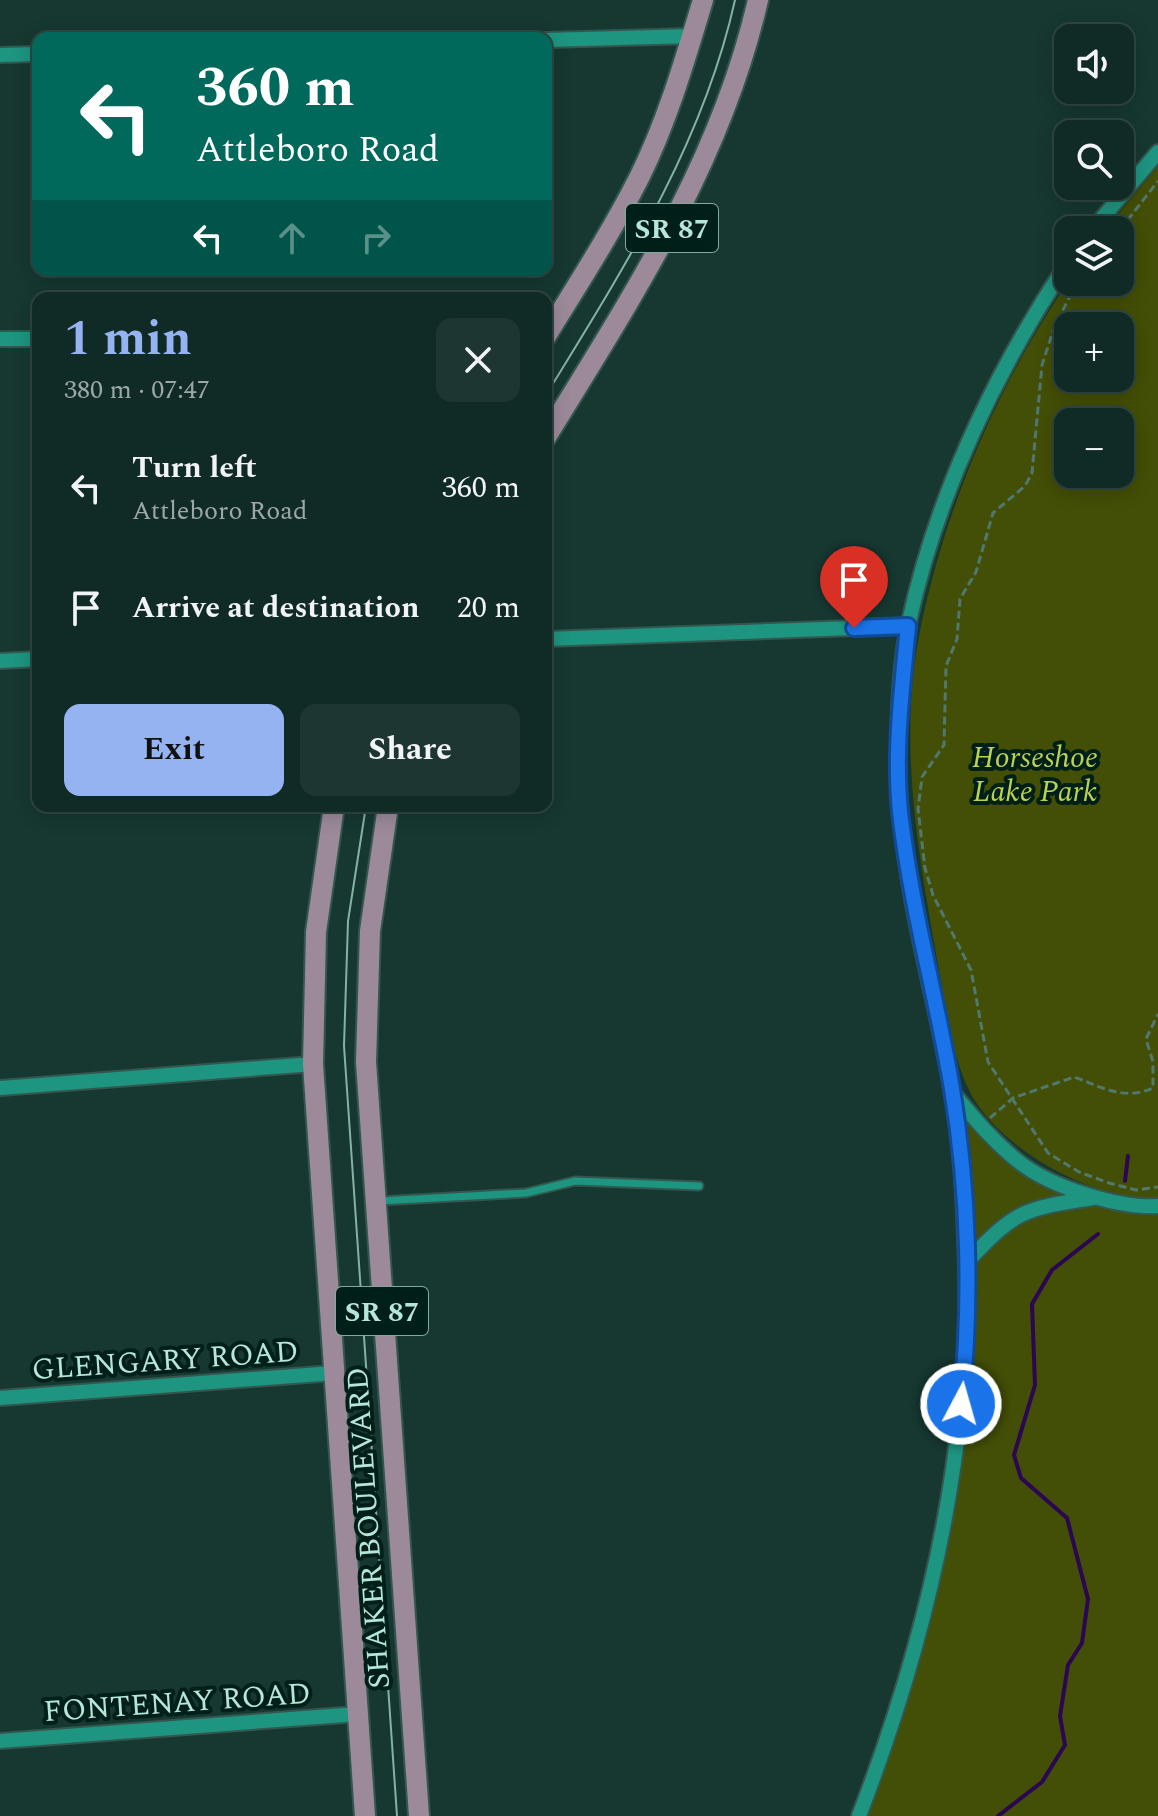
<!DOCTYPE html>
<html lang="en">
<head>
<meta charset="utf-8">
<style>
  :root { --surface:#102a25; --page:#1e3632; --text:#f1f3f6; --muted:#9ca7a7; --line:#304642; --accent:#95b2f1 }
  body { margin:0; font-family:Spectral,serif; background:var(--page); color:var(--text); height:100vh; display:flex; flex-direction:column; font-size:30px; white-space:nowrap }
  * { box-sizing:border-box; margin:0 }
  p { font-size:26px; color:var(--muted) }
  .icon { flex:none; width:44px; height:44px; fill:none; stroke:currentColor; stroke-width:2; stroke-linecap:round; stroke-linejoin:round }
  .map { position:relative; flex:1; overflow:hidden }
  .panel { position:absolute; left:32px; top:292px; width:520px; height:520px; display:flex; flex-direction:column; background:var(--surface); border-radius:16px; box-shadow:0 4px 20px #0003,0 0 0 2px var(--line) }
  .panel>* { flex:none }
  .banner { position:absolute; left:32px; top:32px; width:520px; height:244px; border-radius:16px; box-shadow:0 4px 20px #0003,0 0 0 2px var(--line); background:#00695c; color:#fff; overflow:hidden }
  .controls { position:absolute; left:1054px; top:24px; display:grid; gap:16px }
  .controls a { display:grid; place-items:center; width:80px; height:80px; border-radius:16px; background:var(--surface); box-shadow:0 4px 20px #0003,0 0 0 2px var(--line); font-size:40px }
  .pin { position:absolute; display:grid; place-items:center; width:68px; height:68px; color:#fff; margin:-82px -34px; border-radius:50% 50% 50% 0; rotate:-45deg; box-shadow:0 0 8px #0007 }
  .pin .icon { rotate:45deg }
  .me { position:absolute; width:88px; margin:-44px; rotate:6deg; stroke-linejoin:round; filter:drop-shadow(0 0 6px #0008) }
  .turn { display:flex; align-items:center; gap:28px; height:168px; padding:0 32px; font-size:36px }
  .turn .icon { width:104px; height:104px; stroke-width:2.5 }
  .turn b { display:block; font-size:56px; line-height:68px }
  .lanes { display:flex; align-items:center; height:76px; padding:0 32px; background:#0003; justify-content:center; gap:40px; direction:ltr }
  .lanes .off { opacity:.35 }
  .round { display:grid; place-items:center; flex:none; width:84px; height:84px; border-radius:16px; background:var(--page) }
  .headline { display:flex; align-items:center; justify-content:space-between; height:136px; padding:0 32px }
  h1 { font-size:48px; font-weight:700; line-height:60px; color:var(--accent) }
  .primary-button { display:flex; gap:16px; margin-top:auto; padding:16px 32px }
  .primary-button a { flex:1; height:92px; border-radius:16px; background:var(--accent); color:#111; font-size:32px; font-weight:700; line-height:92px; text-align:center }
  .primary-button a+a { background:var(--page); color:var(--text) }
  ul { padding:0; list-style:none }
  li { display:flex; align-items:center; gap:24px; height:120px; padding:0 32px }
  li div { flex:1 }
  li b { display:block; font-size:30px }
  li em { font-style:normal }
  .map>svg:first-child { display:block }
  .green { fill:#434e06; fill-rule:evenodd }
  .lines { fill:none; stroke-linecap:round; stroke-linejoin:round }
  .stream { stroke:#2b0653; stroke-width:4 }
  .service-casing { stroke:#33574f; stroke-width:11 }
  .minor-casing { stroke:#33574f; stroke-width:18 }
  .primary-casing { stroke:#33574f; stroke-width:24 }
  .path { stroke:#50786f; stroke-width:3; stroke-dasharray:8 4; stroke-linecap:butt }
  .service { stroke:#1d9581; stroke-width:7 }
  .minor { stroke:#1d9581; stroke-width:14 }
  .primary { stroke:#9c8a9a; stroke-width:20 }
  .tram { stroke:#85b1a7; stroke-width:2 }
  .route-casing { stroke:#114b97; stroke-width:20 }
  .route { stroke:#1a73e8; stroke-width:14 }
  .labels { text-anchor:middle; stroke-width:8; stroke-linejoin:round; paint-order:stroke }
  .shield { fill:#001f19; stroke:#7faaa0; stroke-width:2 }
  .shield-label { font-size:28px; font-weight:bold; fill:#b6e6da }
  .park-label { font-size:30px; font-style:italic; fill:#bbd152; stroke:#001f19 }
  .street-label { font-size:30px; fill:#b6e6da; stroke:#001f19 }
</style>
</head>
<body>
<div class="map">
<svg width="1158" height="1816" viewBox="0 0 1158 1816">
  <rect width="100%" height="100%" fill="#163831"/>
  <g class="green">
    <path d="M1158 166V1198C1096 1203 1000 1149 971 1094 951 1056 946 1007 938 965 919 857 898 746 919 636 944 510 996 388 1068 282H1120V230H1105ZM1068 326H1120V378H1068ZM1068 422H1120V474H1068Z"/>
    <polygon points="952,1092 1024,1166 1094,1198 1158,1206 1158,1816 859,1816 914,1658 966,1352"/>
  </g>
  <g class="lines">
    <g class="stream">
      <polyline points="1125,1181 1128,1156"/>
      <polyline points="998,1816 1042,1782 1065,1745 1060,1716 1068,1665 1082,1643 1088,1599 1067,1518 1021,1478 1014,1455 1035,1385 1032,1304 1052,1270 1098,1234"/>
    </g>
    <g class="service-casing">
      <polyline id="service" points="379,1201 526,1193 575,1181 699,1186"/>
    </g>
    <g class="minor-casing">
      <g id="minor">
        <polyline points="546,40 692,36"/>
        <polyline points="0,55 38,54"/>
        <polyline points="1092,230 1158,152"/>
        <polyline points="0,339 38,339"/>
        <polyline points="546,639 908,626"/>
        <polyline points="0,661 38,659"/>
        <polyline points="0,1088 313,1064"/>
        <path d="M953 1093C974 1118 996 1145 1023 1165 1053 1187 1120 1209 1158 1206"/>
        <path d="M966 1263C1016 1210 1022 1209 1093 1198"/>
        <polyline points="0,1398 334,1373"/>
        <polyline points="0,1741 358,1714"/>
        <path d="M859 1816C927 1639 971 1454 966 1264 964 1205 962 1144 951 1087 935 997 908 907 901 816 896 761 897 676 909 622 937 494 996 371 1068 262"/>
      </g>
    </g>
    <g class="primary-casing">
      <g id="primary">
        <path d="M546 336C578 284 611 233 639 178 667 122 685 60 703 0"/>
        <path d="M546 437C632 297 721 162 758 0"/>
        <polyline points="334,806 316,932 313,1064 365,1816"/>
        <polyline points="388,806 370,931 366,1062 419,1816"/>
      </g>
    </g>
    <g class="path">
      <polyline points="1120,230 1158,181"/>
      <polyline points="1077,282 1054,328 1042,365 1032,473 1025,486 993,513 976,572 960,599 957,639 946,666 944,745 922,777 918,809 925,868 933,895 971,970 988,1062 1048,1153 1079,1172 1109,1183 1136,1190 1158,1187"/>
      <path d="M990 1118 1013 1098 1074 1077C1102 1087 1123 1101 1153 1088V1062L1146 1039 1158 1014"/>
    </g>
    <use href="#service" class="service"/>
    <use href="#minor" class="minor"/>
    <use href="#primary" class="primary"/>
    <g class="tram">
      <path d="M546 395C622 271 703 145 735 0"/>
      <polyline points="366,806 348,921 344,1046 397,1816"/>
    </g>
  </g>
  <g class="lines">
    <g class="route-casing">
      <path id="route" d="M854 628 908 626C902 690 893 757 901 820 912 911 937 999 952 1089 969 1191 972 1302 961 1404"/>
    </g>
    <use href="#route" class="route"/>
  </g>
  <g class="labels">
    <g class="shield">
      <rect x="626" y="204" width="92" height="48" rx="6"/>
      <rect x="336" y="1287" width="92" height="48" rx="6"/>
    </g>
    <g class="shield-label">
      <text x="672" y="238">SR 87</text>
      <text x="382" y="1321">SR 87</text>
    </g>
    <g class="park-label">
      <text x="1035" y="767">Horseshoe<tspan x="1035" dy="34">Lake Park</tspan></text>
    </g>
    <g class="street-label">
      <text transform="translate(165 1360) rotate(-4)" y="10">GLENGARY ROAD</text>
      <text transform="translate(368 1528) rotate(-94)" y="10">SHAKER BOULEVARD</text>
      <text transform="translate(177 1702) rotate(-4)" y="10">FONTENAY ROAD</text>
    </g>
  </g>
</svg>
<div class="controls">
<a><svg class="icon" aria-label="sound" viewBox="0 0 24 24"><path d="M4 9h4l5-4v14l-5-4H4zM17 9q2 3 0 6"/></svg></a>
<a><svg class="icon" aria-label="search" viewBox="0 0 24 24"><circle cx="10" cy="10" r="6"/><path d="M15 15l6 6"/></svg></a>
<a><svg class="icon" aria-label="layers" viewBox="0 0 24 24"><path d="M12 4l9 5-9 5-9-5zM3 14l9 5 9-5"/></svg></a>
<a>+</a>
<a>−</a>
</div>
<div class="pin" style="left:854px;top:628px;background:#d93025"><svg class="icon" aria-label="arrive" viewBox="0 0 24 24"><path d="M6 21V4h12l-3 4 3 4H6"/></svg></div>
<svg class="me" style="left:961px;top:1404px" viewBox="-20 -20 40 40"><circle r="17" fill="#1a73e8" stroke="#fff" stroke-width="3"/><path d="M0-11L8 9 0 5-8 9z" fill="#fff"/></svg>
<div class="banner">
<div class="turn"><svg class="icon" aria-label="left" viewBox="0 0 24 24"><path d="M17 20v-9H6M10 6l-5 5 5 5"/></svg><div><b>360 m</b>Attleboro Road</div></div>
<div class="lanes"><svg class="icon" aria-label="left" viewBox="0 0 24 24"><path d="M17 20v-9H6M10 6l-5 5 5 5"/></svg><svg class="icon off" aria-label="ahead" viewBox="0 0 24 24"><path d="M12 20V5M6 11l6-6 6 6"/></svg><svg class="icon off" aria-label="right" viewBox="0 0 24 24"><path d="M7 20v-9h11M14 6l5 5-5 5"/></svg></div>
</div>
<section class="panel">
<div class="headline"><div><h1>1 min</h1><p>380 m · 07:47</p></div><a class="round"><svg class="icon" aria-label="close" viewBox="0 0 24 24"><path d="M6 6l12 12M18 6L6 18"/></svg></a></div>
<ul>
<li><svg class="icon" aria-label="left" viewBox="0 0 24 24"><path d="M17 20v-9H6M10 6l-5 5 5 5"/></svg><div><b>Turn left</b><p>Attleboro Road</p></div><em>360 m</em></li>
<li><svg class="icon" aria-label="arrive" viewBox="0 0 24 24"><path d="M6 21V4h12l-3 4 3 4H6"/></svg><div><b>Arrive at destination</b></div><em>20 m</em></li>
</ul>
<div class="primary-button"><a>Exit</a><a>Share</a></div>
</section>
</div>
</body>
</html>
